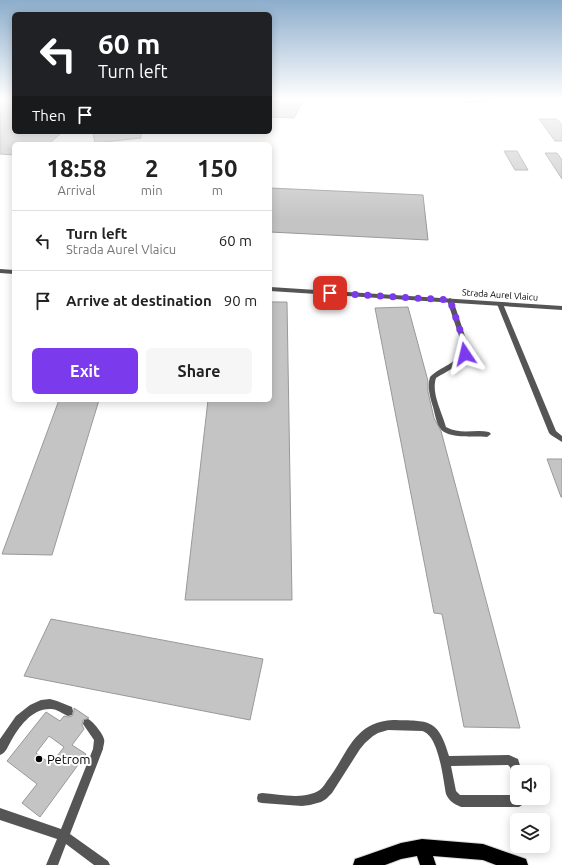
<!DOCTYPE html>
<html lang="en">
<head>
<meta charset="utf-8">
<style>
  :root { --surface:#fff; --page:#f6f6f6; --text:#222; --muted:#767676; --line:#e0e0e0; --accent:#7c3aed }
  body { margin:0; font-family:Ubuntu,sans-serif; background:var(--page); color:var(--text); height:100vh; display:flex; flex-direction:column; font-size:15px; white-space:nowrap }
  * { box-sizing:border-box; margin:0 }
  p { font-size:13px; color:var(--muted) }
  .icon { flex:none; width:22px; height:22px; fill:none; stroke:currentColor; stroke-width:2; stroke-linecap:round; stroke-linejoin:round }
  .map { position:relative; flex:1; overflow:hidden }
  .details { position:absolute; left:12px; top:142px; width:260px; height:260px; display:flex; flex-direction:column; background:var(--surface); border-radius:6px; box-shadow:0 2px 10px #0003 }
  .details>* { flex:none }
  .guide { position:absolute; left:12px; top:12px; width:260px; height:122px; border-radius:6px; box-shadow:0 2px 10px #0003; background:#202124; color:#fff; overflow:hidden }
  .tools { position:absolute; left:510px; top:765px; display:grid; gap:8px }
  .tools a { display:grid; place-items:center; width:40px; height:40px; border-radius:6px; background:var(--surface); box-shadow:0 2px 10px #0003; font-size:20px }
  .pin { position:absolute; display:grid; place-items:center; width:34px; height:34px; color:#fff; margin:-17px; border-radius:8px; box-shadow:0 2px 6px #0006 }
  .me { position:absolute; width:44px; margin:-22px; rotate:350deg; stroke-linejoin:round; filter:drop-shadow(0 0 3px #0008) }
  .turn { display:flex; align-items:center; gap:14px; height:84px; padding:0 20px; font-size:18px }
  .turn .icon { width:52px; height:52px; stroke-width:2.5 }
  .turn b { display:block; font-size:28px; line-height:34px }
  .then { display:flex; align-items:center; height:38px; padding:0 20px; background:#0003; gap:8px; font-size:15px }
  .eta { display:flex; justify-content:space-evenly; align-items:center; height:68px; text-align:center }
  .eta b { font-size:24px; font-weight:700; line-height:28px }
  .button { display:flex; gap:8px; margin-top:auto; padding:8px 20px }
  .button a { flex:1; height:46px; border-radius:6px; background:var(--accent); color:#fff; font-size:16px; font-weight:700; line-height:46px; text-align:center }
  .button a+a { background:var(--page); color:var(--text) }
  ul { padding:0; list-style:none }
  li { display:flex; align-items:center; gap:12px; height:60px; padding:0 20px; border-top:1px solid var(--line) }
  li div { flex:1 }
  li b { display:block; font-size:15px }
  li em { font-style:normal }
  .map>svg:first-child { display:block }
  .building { fill:#c4c4c4; stroke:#999; fill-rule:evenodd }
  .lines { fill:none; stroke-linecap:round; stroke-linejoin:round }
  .primary-casing { stroke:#dbdbdb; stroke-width:2 }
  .service { fill:#555; fill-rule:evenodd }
  .minor { fill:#555; fill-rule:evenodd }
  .primary { fill:#000; fill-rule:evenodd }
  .route { stroke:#7c3aed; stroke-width:7; stroke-dasharray:0 12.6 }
  .poi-dot { fill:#000; stroke:#fff; stroke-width:1.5 }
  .labels { text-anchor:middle; stroke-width:4; stroke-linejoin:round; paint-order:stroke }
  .far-street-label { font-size:9px; fill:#000; stroke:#fff }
  .near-poi-label { font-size:13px; fill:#000; stroke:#fff; text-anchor:start }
</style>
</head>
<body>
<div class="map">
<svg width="562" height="865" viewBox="0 0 562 865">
  <rect width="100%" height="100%" fill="#fff"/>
  <g class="building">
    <polygon points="0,99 14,99 14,132 62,132 49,144 14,144 14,155 0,154"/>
    <polygon points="270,101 302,103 294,118 270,117"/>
    <polygon points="539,119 557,119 562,125 562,141 555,141"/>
    <polygon points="115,132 141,132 141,138 95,143 93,134"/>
    <polygon points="504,151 517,151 528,170 515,170"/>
    <polygon points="545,153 557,153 562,160 562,179"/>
    <polygon points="270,188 423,195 428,240 270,232"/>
    <polygon points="270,302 287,302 292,600 185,600 208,400 270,400"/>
    <polygon points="408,307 428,381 428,392 434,418 441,431 520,728 464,727 442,614 434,613 375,308"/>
    <polygon points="59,400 99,400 52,555 2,554"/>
    <polygon points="547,459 562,459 562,497 561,497"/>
    <polygon points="51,619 263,659 250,720 24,676"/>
    <path d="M74 708 89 718 83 720 82 725 84 729 72 745 86 754 40 817 22 803 37 784 7 761 46 712 60 721 64 716 68 717 72 716 74 711ZM49 736 64 747 51 764 36 753Z"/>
  </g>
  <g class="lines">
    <g class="primary-casing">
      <polygon id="primary" points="422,839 483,844 526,859 528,865 496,865 483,860 433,856 436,865 420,865 417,856 401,859 385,865 353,865 355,859 361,857 401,843"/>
    </g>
    <g class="service">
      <polygon points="489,99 497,99 467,103 465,102"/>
      <path d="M450 298 453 300 469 348C464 364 449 370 436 378 431 393 442 412 446 427 460 435 475 429 489 432L491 434 487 437C476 436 446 439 440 428 436 422 435 414 433 407 430 397 427 387 430 377 441 366 458 364 463 348L447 300Z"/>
      <polygon points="500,302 503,304 556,431 562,436 562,442 551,435 549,433 497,304"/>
      <path d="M50 699 57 701 72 707 73 711 72 715 68 716C63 714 57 709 51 709 32 708 19 727 11 741 8 746 6 753 0 755V739L16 716 30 705 41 700Z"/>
      <path d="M88 719C93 721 103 734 104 739 105 742 103 746 103 749L70 834 108 861 110 865H94L66 844 58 865H46L57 839 0 820V808L61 829 93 749 94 740 83 724 84 720Z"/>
      <path d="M393 720C429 721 438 718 449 756L509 755 518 759 522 772H517V777L513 776 510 767 508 765 451 766 456 791 460 795H516L517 794V798H526C525 802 523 805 519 807H461C454 804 449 801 446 794 443 779 439 735 422 731L388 730 378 733 373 736 365 743 360 749 332 793 326 799 321 802 310 805 302 806 262 803 258 802 257 798 258 794 262 793C278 794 298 799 314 793 320 791 324 786 327 781 348 754 353 722 393 720Z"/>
    </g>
    <g class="minor">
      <polygon points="0,269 14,270 14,274 0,273"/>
      <polygon points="270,287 562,306 562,310 270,291"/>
    </g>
    <use href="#primary" class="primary"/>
  </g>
  <linearGradient id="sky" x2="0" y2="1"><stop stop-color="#8cadcc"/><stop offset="0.45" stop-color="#fff"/><stop offset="1" stop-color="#fff" stop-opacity="0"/></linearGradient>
  <rect width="562" height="220" fill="url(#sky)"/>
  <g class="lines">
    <polyline class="route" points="330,293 450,300 466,348 465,354"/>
  </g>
  <circle class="poi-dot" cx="39" cy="759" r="4"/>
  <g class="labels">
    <g class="far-street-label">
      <text transform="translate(500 295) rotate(4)" y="3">Strada Aurel Vlaicu</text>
    </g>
    <g class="near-poi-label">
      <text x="47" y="764">Petrom</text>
    </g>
  </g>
</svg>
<div class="tools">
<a><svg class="icon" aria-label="sound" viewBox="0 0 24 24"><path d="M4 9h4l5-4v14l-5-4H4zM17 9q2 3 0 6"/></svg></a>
<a><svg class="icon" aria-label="layers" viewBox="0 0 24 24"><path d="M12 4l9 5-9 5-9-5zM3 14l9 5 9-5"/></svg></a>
</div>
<div class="pin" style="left:330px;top:293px;background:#d93025"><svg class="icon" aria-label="arrive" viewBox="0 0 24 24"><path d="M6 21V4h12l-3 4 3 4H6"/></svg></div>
<svg class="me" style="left:465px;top:354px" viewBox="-20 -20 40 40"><path d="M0-17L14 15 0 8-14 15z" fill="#7c3aed" stroke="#fff" stroke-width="4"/></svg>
<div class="guide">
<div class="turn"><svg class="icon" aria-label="left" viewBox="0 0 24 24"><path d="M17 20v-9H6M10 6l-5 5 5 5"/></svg><div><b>60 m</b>Turn left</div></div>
<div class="then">Then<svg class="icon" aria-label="arrive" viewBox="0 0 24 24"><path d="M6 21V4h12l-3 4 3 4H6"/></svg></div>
</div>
<section class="details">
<div class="eta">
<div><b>18:58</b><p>Arrival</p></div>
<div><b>2</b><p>min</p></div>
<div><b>150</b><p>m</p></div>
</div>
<ul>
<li><svg class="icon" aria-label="left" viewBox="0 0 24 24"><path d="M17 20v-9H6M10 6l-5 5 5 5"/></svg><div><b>Turn left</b><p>Strada Aurel Vlaicu</p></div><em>60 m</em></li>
<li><svg class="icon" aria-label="arrive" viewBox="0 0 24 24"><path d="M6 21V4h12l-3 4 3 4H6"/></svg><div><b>Arrive at destination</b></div><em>90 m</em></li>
</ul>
<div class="button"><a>Exit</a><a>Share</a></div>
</section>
</div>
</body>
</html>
